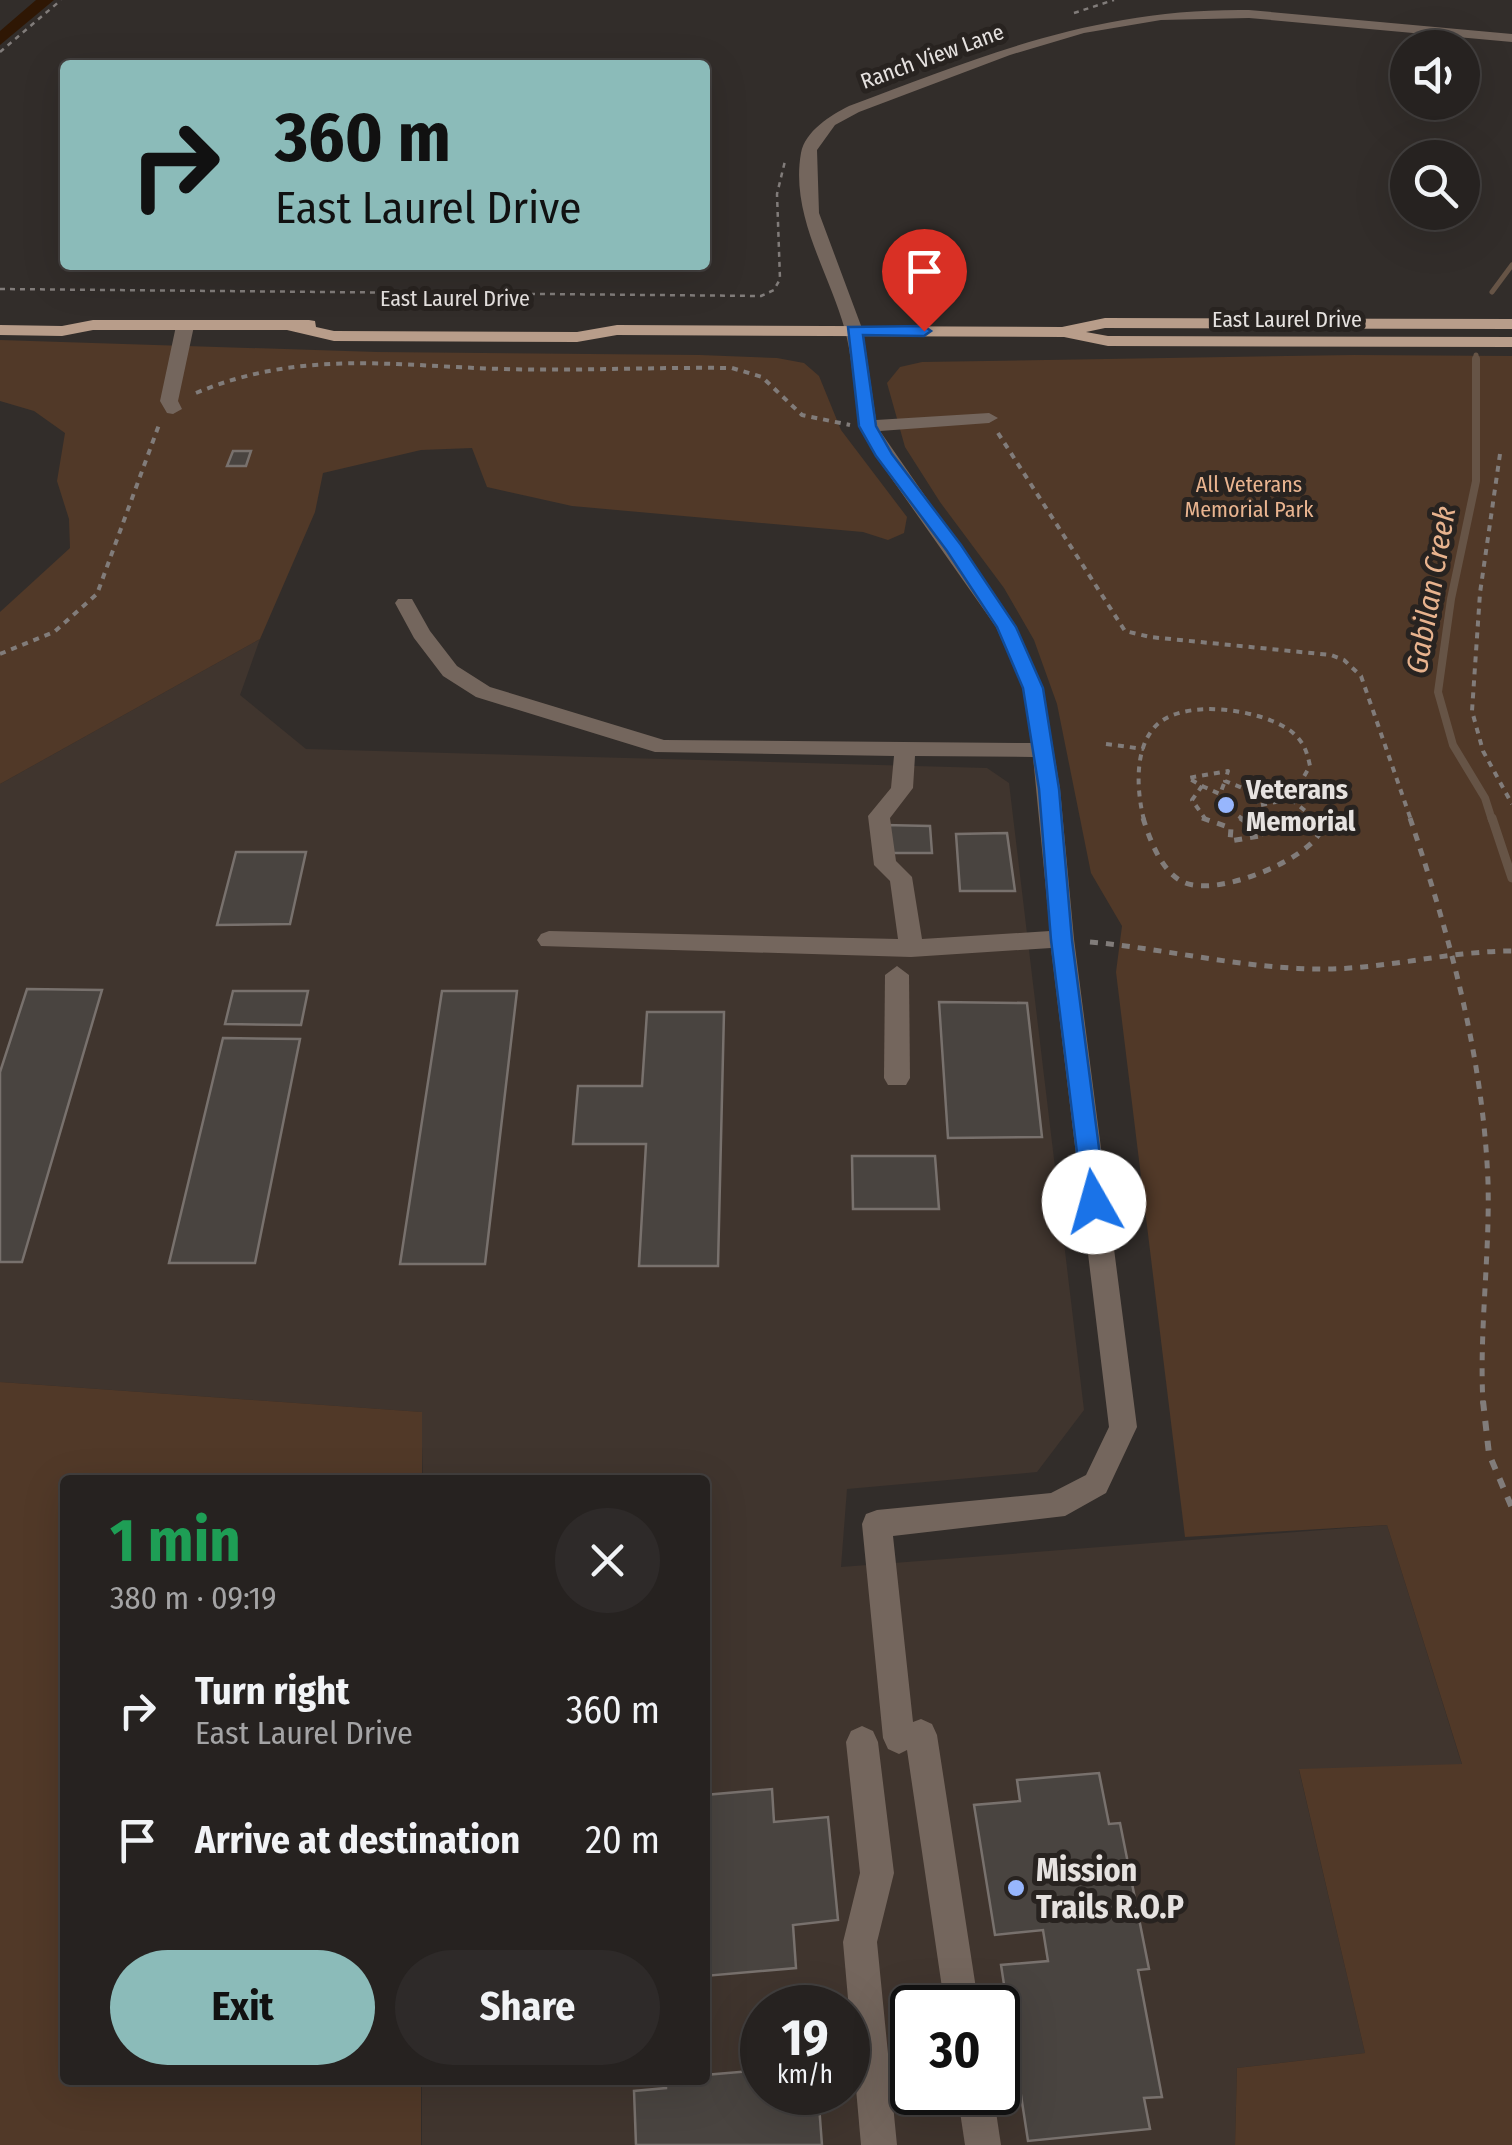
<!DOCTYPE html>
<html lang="en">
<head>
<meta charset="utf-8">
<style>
  :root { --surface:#262220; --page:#2e2a29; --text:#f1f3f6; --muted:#a4a4a5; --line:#423f3e; --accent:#8bbbb9 }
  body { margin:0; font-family:"Fira Sans Condensed",sans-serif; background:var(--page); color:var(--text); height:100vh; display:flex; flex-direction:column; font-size:38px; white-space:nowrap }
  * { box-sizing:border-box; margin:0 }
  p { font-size:32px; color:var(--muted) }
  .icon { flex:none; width:55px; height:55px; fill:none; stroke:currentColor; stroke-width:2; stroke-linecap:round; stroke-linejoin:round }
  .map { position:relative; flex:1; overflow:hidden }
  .side { position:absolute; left:60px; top:1475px; width:650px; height:610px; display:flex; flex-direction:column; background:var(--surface); border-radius:10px; box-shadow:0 10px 40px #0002,0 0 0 2px var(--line) }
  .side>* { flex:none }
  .hud { position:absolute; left:60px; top:60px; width:650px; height:210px; border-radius:10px; box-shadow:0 10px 40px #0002,0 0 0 2px var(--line); background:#8bbbb9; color:#111; overflow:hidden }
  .controls { position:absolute; left:1390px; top:30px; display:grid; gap:20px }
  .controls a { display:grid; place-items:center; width:90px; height:90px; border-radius:50%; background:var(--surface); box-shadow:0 10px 40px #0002,0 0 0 2px var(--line); font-size:50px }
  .speed { position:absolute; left:740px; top:1985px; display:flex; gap:20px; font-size:50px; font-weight:700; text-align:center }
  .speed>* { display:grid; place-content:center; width:130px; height:130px; border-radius:50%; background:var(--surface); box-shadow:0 10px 40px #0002,0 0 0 2px var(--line); line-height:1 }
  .speed small { font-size:25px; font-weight:400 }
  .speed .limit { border:5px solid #111; border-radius:15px; background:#fff; color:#111 }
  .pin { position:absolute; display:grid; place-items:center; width:85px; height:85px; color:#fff; margin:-102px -42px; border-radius:50% 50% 50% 0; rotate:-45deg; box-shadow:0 0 10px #0007 }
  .pin .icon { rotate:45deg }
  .me { position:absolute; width:110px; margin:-55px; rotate:353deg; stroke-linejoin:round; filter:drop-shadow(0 0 8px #0008) }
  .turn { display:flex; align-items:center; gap:35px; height:210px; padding:0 50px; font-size:45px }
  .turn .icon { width:130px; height:130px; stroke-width:2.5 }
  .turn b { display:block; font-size:70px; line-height:85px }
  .round { display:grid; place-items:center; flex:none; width:105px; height:105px; border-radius:52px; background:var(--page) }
  .head { display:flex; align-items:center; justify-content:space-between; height:170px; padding:0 50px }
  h1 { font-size:60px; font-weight:700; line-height:75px; color:#1e9e55 }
  .button { display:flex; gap:20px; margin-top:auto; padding:20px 50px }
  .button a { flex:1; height:115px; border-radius:60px; background:var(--accent); color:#111; font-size:40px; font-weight:700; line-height:115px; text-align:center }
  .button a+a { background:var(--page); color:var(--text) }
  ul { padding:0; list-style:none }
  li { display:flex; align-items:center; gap:30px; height:130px; padding:0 50px }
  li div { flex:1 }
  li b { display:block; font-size:38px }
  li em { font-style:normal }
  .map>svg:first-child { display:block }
  .built { fill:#40352e; fill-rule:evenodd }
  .green { fill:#513928 }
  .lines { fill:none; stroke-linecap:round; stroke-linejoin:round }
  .stream-far2 { stroke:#665446; stroke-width:5 }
  .stream-far1 { stroke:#665446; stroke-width:8 }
  .stream { stroke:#665446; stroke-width:9 }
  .canal { fill:#2f1704; fill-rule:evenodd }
  .building { fill:#494440; stroke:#78716d; stroke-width:2.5 }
  .path-far3 { stroke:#817c7a; stroke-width:2.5; stroke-dasharray:5 5; stroke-linecap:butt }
  .path-far2 { stroke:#817c7a; stroke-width:4; stroke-dasharray:6 6; stroke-linecap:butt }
  .path-far1 { stroke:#817c7a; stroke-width:5; stroke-dasharray:8 8; stroke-linecap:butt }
  .path { stroke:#817c7a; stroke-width:6; stroke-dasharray:10 10; stroke-linecap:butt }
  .minor { fill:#74665d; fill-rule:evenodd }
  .major { fill:#b89d8a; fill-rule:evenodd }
  .route { fill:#1a73e8; stroke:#114b97; stroke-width:2.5 }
  .poi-dot { fill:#97b6fd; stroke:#282320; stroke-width:4 }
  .labels { text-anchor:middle; stroke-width:10; stroke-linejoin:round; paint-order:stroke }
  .far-street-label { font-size:22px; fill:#e6e2e0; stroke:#282320 }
  .far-park-label { font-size:22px; fill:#eab590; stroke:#282320 }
  .poi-label { font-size:28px; font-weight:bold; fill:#e6e2e0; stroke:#282320; text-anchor:start }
  .water-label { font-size:30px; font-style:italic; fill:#e8b38e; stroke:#282320 }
  .near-poi-label { font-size:32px; font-weight:bold; fill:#e6e2e0; stroke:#282320; text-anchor:start }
</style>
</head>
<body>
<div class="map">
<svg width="1512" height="2145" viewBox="0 0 1512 2145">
  <rect width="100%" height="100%" fill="#322d2a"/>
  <path class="built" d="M260 639 240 695 306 749 987 768 1009 783 1084 1410 1037 1472 847 1489 841 1567 1387 1525 1462 1765 1299 1770 1365 2053 1237 2068 1235 2145H422V2080H705V1480H423L421 1412 0 1382V784ZM762 2008H848V2092H762ZM912 2008H998V2092H912Z"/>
  <g class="green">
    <polygon points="0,340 377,352 700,355 777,358 804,363 819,376 841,430 907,517 904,533 888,540 863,532 572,506 487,487 472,448 421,450 323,473 315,512 260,639 0,784 0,612 70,548 69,519 57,481 65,433 34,411 0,401"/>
    <polygon points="1354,355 1512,356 1512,2145 1235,2145 1237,2068 1365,2053 1299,1769 1462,1764 1387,1525 1185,1537 1116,972 1122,926 1091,873 1057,704 1034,640 1004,588 940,502 905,447 887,383 900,367 922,362"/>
    <polygon points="0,1382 422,1412 422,1480 65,1480 65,2080 421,2080 421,2145 0,2145"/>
  </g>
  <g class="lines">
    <g class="stream-far2">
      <polyline points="1492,292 1512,265"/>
      <polyline points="1476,355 1476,362"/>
    </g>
    <polyline class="stream-far1" points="1476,359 1476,481 1451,599 1438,692 1453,745 1485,798 1492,820"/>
    <polyline class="stream" points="1492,818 1512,878"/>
    <polygon class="canal" points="36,0 54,0 0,45 0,31"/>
  </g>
  <g class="building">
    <polygon points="233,451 251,451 246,466 227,466"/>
    <polygon points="884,825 930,826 932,853 886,853"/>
    <polygon points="1007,833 1015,891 960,891 956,834"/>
    <polygon points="236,852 306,852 290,924 217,925"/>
    <polygon points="27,989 102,990 22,1262 0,1262 0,1072"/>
    <polygon points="233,991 308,991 301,1025 225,1024"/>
    <polygon points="442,991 517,991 485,1264 400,1264"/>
    <polygon points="939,1002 1027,1003 1042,1137 948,1138"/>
    <polygon points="647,1012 724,1012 718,1266 639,1266 646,1144 573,1144 578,1086 642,1086"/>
    <polygon points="223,1038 300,1039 255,1263 169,1263"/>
    <polygon points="852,1156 935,1156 939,1209 853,1209"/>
    <polygon points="1099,1773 1109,1824 1120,1823 1149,1969 1138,1970 1162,2097 1144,2098 1150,2129 1028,2141 1001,1965 1048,1961 1043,1930 995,1935 974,1805 1020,1801 1017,1780"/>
    <polygon points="772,1789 774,1822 828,1817 838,1920 793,1925 796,1968 705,1976 705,1795"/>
    <polygon points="762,2070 762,2092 779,2092 781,2109 819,2105 822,2145 636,2145 634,2091 666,2088 666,2080 705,2080 705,2075"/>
  </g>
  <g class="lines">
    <g class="path-far3">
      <polyline points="1074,13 1114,0"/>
      <polyline points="0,52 61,0"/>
      <polyline points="0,289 761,296 774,290 780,279 777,194 785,161"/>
    </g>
    <g class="path-far2">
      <path d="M196 393C301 349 394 366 503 369 580 371 656 367 732 368L762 377 802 415 850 425"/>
      <polyline points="998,433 1125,631 1150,637 1331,655 1344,660 1361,676 1411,820"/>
      <polyline points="1500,454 1480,593 1472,711 1483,751 1512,804"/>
      <polyline points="0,654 54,632 97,594 160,422"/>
      <polyline points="1106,744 1144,749"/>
      <polyline points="1202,786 1220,794"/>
      <polyline points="1291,799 1316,820"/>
      <circle cx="1225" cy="806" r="5.5"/>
      <polyline points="1222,801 1220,794 1225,781"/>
      <polyline points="1261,805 1291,799"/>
      <polyline points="1229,809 1244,820"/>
      <path d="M1144 820C1137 793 1134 752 1153 729 1179 696 1263 709 1292 732 1304 742 1307 752 1310 766L1291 799"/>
      <polyline points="1206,820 1192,800 1202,786 1188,778 1228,771 1225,781 1245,789 1261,805 1254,820"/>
    </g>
    <g class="path-far1">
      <path d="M1143 818C1150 840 1161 871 1183 882 1215 898 1306 861 1321 831L1315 818"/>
      <polyline points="1202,818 1231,828 1230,841 1265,835 1249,824 1256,818"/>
      <polyline points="1240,818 1249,824"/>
      <path d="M1410 818C1450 937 1483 1056 1488 1182 1490 1256 1479 1330 1483 1404"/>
      <path d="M1090 942C1169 949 1248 970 1328 969 1390 968 1450 951 1512 951"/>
    </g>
    <polyline class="path" points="1483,1401 1489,1454 1512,1508"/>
    <g class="minor">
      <path d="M1249 10 1512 34V42L1249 18 1161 20 1084 33 1010 55 859 112 835 125 817 150 819 213 863 331 876 420 989 413 998 418 989 423 880 431 1016 627 1043 687 1060 789 1074 939 1137 1427 1106 1493 1065 1516 893 1536 913 1722 921 1719 932 1724 937 1735 979 2008H945L907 1750 899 1754 888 1749 883 1738 862 1524 866 1514 877 1510 1051 1493 1086 1475 1109 1427 1051 948 911 957 541 946 537 940 541 934 549 931 898 939 890 881 874 865 868 816 891 788 894 756 655 752 476 697 443 676 414 638 395 603 398 599H412L430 631 457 666 490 687 664 740 1031 743 1023 687 996 627 875 455C850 410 857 376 845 330 829 272 790 215 801 153 805 131 831 115 849 106 987 54 1098 8 1249 10ZM915 756 1033 757 1050 931 922 939 912 877 896 861 890 818 913 788Z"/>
      <polygon points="185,321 194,326 178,401 182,409 173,414 167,413 160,401 176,326"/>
      <polygon points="897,966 909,975 910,1078 906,1085 888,1085 884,1078 885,975"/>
      <polygon points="862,1726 873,1731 878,1742 894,1873 877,1942 897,2145 861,2145 843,1942 860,1873 846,1742 851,1731"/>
      <polygon points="957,2092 993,2092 1001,2145 965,2145"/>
    </g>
    <polygon class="major" points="1105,318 1512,319 1512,329 1105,328 1086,332 1108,336 1512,337 1512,347 1108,346 1064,337 617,335 577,342 334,341 287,330 93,330 62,336 0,335 0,325 62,326 93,320 309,320 315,321 316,327 334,331 577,332 617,325 1062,327"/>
  </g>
  <polygon class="route" points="848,327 924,326 931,331 924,336 863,335 876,426 892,454 961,545 1016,627 1043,688 1059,789 1072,940 1106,1202 1103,1209 1086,1209 1083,1202 1051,940 1039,789 1023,688 997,627 947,551 876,456 859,426"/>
  <g class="poi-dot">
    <circle cx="1226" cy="805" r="10"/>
    <circle cx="1016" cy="1888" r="10"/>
  </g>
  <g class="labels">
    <g class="far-street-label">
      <text transform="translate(932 56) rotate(-20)" y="8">Ranch View Lane</text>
      <text x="455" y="306">East Laurel Drive</text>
      <text x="1287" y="327">East Laurel Drive</text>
    </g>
    <g class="far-park-label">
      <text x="1249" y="492">All Veterans<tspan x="1249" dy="25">Memorial Park</tspan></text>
    </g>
    <g class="poi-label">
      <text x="1246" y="799">Veterans<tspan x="1246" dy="32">Memorial</tspan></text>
    </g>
    <g class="water-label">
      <text transform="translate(1431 590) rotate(-80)" y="10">Gabilan Creek</text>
    </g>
    <g class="near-poi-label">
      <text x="1036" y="1881">Mission<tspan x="1036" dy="37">Trails R.O.P</tspan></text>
    </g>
  </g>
</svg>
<div class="controls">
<a><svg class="icon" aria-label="sound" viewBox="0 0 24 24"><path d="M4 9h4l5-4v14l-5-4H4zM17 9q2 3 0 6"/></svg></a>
<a><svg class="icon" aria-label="search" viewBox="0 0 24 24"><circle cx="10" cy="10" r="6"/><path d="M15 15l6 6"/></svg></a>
</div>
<div class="speed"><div>19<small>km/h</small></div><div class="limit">30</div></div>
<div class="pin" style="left:924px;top:331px;background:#d93025"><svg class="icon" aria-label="arrive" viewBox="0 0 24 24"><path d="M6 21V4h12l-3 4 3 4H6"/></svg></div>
<svg class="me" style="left:1094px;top:1202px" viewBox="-20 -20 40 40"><circle r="19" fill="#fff"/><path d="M0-13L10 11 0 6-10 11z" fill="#1a73e8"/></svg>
<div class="hud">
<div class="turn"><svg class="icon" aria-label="right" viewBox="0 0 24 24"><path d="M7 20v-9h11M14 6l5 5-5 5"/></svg><div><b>360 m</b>East Laurel Drive</div></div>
</div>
<section class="side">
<div class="head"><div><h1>1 min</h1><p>380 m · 09:19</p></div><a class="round"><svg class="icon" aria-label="close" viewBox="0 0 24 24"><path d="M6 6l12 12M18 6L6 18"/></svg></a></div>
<ul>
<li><svg class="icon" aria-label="right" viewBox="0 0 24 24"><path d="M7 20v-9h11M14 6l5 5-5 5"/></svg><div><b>Turn right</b><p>East Laurel Drive</p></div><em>360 m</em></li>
<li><svg class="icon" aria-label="arrive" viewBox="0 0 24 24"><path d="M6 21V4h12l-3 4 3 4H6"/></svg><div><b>Arrive at destination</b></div><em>20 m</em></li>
</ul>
<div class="button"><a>Exit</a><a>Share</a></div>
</section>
</div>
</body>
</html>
